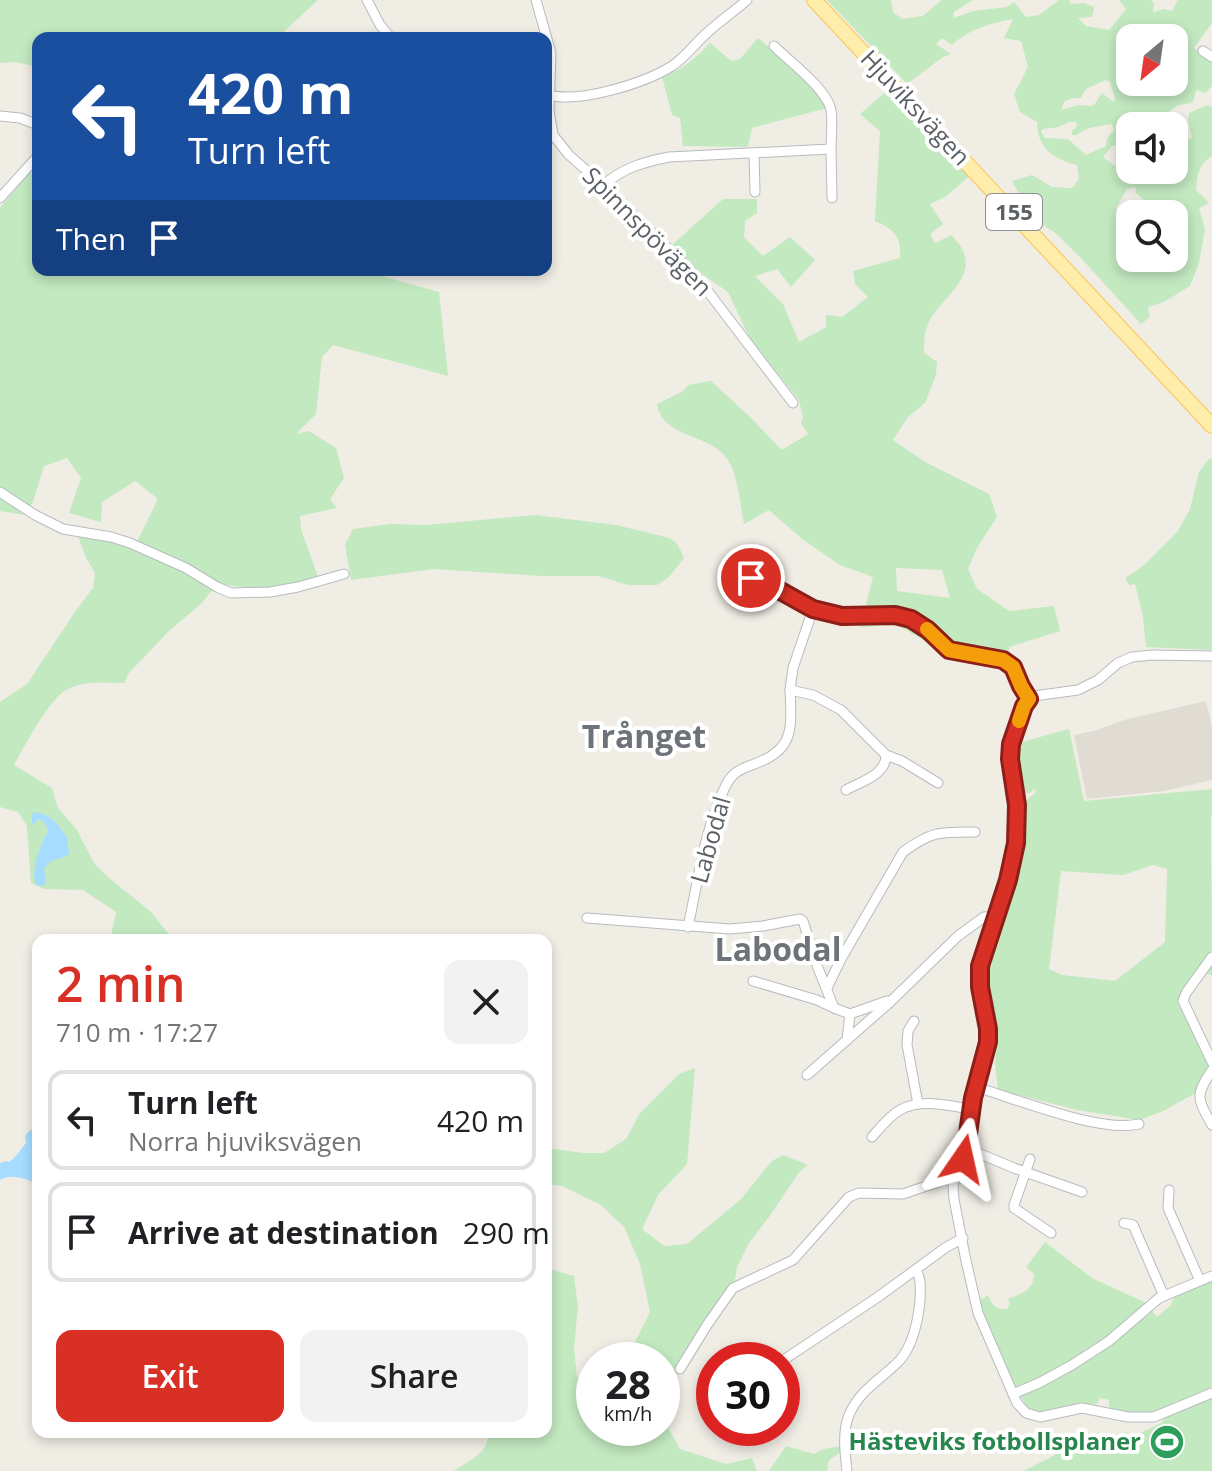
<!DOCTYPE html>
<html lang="en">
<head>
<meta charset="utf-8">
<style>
  :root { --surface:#fff; --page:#f2f2f2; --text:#202124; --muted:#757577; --line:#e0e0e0; --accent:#d93025 }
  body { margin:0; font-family:"Open Sans",sans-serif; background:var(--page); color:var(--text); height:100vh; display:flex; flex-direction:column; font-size:30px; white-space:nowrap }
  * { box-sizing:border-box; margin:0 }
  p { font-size:26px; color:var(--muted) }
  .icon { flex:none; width:44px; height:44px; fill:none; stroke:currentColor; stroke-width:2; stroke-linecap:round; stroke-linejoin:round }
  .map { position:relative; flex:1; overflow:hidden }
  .panel { position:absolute; left:32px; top:934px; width:520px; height:504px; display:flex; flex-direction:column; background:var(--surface); border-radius:16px; box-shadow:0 4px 12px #0003 }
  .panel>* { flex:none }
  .guide { position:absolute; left:32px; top:32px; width:520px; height:244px; border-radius:16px; box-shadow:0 4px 12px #0003; background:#1a4fa0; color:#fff; overflow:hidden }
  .needle { width:52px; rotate:209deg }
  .controls { position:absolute; left:1116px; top:24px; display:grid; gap:16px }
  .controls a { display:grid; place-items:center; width:72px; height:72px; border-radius:16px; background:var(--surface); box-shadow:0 4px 12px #0003; font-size:40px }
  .speed { position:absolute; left:576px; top:1342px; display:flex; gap:16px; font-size:40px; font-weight:700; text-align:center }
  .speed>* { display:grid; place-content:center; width:104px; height:104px; border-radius:50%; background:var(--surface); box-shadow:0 4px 12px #0003; line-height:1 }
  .speed small { font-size:20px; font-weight:400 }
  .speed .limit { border:12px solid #d22; background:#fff; color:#111 }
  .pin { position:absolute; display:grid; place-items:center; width:68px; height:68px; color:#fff; margin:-34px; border:4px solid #fff; border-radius:50%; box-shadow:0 2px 8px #0007 }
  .me { position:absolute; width:88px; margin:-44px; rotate:11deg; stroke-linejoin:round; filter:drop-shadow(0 0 6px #0008) }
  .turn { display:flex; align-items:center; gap:28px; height:168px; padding:0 24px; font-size:36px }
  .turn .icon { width:104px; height:104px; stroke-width:2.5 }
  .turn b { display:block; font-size:56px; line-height:68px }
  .then { display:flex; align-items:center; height:76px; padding:0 24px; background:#0003; gap:16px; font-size:30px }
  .round { display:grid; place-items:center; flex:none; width:84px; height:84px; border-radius:16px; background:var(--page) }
  .overview { display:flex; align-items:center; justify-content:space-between; height:136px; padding:0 24px }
  h1 { font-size:48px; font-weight:600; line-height:60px; color:var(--accent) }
  .primary-button { display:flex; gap:16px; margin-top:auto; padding:16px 24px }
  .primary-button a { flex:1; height:92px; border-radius:16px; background:var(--accent); color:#fff; font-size:32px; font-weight:600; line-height:92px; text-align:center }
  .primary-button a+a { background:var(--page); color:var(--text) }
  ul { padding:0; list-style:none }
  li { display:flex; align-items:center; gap:24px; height:100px; margin:0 16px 12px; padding:0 8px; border:4px solid var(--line); border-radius:16px }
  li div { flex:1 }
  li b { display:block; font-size:30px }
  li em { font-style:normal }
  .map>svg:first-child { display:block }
  .education { fill:#e0dcd3 }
  .green { fill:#c2e9c0; fill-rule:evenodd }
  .water { fill:#a6dcff }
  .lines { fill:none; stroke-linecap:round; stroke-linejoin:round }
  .street-casing { stroke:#b7bbbf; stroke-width:11 }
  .primary-casing { stroke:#fac453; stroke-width:16 }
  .street { stroke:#fff; stroke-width:9 }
  .primary { stroke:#ffedab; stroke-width:14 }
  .route-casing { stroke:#8d1f18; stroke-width:20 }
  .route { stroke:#d93025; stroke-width:14 }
  .slow { stroke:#f59e0b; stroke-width:14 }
  .labels { text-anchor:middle; stroke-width:8; stroke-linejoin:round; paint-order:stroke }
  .shield { fill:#fff; stroke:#8d9094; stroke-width:2 }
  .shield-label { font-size:22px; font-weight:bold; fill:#5c6166 }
  .street-label { font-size:24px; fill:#5c6166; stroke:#fff }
  .leisure-label { font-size:24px; font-weight:bold; fill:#27864d; stroke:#fff; text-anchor:end }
  .district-label { font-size:32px; font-weight:bold; fill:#6d7378; stroke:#fff }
</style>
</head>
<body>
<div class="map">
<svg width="1212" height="1471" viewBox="0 0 1212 1471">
  <rect width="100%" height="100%" fill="#f0ede5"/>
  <polygon class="education" points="1206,701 1212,728 1212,780 1164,791 1087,799 1074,735 1097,730 1124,720"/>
  <g class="green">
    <polygon points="0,0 318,0 277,38 38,38 38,67 15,62 0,63"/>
    <path d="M827 0H891L893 12 902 19 923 16 942 0H973L954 12 953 18 974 11 1007 7 1014 2 1026 17 1039 15 1059 0H1069L1071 4 1084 3 1094 7 1092 17 1078 18 1086 26 1109 30 1126 9 1119 0H1151L1154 4 1153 13 1163 9 1172 11 1178 0H1212V23L1194 48 1212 62V86L1205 93 1197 90 1195 93 1194 100 1191 103 1179 105 1169 111 1165 126H1130V142C1124 142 1119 146 1112 146L1103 157 1115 166 1130 165V170H1174V148L1192 138 1188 120 1189 113 1207 105 1212 107V156C1199 164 1197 175 1196 190L1209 203 1199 208 1205 229 1199 263 1190 286 1164 302 1148 307 1150 317 1141 324 1080 257 1054 232 1043 225 1022 199 1012 181 1032 175 1052 187 1072 188 1079 179 1077 165C1055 160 1037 148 1037 122L1020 112 1014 94 1028 67 1021 41 1004 38 1013 19C991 23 969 29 952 45L942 38 936 44 951 54 943 57 907 84ZM1130 38H1174V82H1130ZM1106 80 1110 82 1115 99 1114 102 1102 93 1094 105 1090 106 1078 105 1061 110 1065 101 1073 98H1081L1086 89ZM1069 122H1076L1077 126 1072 131V135H1076L1089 128 1112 124 1114 130 1107 139 1106 146 1086 155 1068 139 1045 138 1041 132 1043 129 1059 127ZM1134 187 1137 189 1135 192 1154 209 1161 210 1163 214H1174V258H1130V229L1125 230 1119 222 1116 208 1127 189Z"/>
    <path d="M758 38C778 55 819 85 827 108L752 128 748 147 683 146 680 118 672 115 662 77C681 71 696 58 710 43L731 61 740 59Z"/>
    <path d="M888 90 972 174 945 197 930 204 943 224 930 234 935 243 952 235C955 240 961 245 963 251 976 279 939 300 929 322 924 332 924 342 924 353L937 362 936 375 925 403 908 417 893 440 925 462 989 494 997 517 977 548 968 569 977 589 1009 611 1054 606 1060 631 1009 647 1007 668 957 659 897 625 860 627 873 577 840 565 802 539 769 510 744 524C740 504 738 471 725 456 707 434 662 437 657 404L683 391 688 385 711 381 749 416 782 450 808 434 801 423 803 418 799 400 749 337 728 292 702 274 672 245 723 199H757V213L745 221 744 237 763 256 790 237 815 260 791 287 777 269 755 276 783 304 799 342 826 327V315L842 317 868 297 855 284 853 271 900 258C901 236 895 230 875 221L880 131 860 114ZM896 568 942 570 950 598 897 591Z"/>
    <path d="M38 162V270H360L439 292 448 376 333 345 322 357 316 414 296 434 309 431 336 448 344 478 330 499 337 508 300 516 301 529 318 577 281 587 261 589 226 585 213 589 201 604 169 631 129 673 124 683C105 683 85 680 68 689 50 697 24 747 14 765L52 788 58 808 77 830 94 863 109 878 151 912 171 937 176 940H110L116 912 83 890 44 889 31 883 27 826 18 812 0 807V702L27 684 77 609 93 588 95 573 86 558 78 536 111 541 134 548 158 499 135 481 102 502 101 522 69 513 81 478 67 458 44 466 33 502 25 515 0 511V208ZM34 815C62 825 65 824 67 856L51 860 44 868 37 861 39 852 48 831 44 821 39 819 32 825 31 822Z"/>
    <polygon points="1210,458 1212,459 1212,650 1146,647 1143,617 1135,584 1129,585 1125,578 1143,566 1178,531 1190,509 1199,472"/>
    <polygon points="535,515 616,525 670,538 678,545 684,558 669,577 657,585 628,585 599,576 542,576 434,569 351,580 345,545 353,529 390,524 427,525"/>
    <path d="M1069 729 1084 801 1212 789V816L1211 817 1212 976 1206 973 1188 1000 1212 1052V1077L1194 1094 1163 1111 1139 1120 1077 1110 998 1090 995 1062 998 1030 994 1009 984 981 987 964 1016 876 1019 851H1024L1022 804 1036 792 1034 789 1030 793H1022L1020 786 1018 743ZM1153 865 1167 869 1165 942 1115 981 1062 975 1049 969 1061 871 1123 875Z"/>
    <polygon points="695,1068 687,1164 658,1195 642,1229 664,1246 687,1244 741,1199 772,1161 783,1155 808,1165 800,1171 769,1217 749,1243 737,1267 734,1285 662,1391 662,1360 619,1360 630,1352 650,1312 640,1264 624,1227 601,1205 562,1186 546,1184 546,1148 584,1153 604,1153 626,1139 640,1113 679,1074"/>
    <path d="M1045 1242 1092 1278 1144 1302 1157 1317 1170 1306 1175 1296 1212 1280V1387C1180 1402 1144 1425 1109 1407V1400L1100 1398 1097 1404C1091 1404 1084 1404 1078 1404 1065 1406 1049 1416 1035 1412 1018 1407 987 1321 979 1301L988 1295C993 1306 995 1310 1007 1309L1010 1304 1008 1299C1021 1294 1034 1290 1034 1274L1026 1267Z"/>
    <path d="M546 1268 574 1276 578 1307 574 1347 577 1377 594 1379V1428H662V1417L680 1449 726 1464 752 1458 757 1471H454C469 1460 490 1453 488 1432H546Z"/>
    <polygon points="1212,1396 1212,1471 1023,1471 1051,1457 1062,1450 1087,1447 1119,1434 1127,1432 1132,1437 1161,1423 1165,1417"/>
    <polygon points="786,1446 814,1454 823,1449 843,1446 841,1452 829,1460 827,1471 769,1471"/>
  </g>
  <g class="water">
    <path d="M33 812C52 814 58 824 68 839L67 845 70 852 67 856 51 861 44 868 46 884 41 886 36 885C31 868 40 846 48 831L44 822 39 819 32 825 31 824Z"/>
    <path d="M38 1126V1185C27 1179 12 1173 0 1180V1163L6 1161 9 1162 15 1157 26 1143 25 1136 29 1131Z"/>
  </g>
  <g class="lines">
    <g class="street-casing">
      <g id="street">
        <polyline points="367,0 380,25 391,38"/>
        <polyline points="536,0 551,53 549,111 553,135 569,155 603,185 696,276 793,403"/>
        <polyline points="1203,51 1212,57"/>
        <path d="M546 94C576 105 645 83 672 66 686 57 695 43 708 32 721 20 735 11 747 0"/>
        <polyline points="0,116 20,118 38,125"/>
        <polyline points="831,149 832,198"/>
        <polyline points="754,154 755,192"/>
        <path d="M604 185C622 168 644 162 669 157L831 149C831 137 833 122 831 110 827 89 789 61 774 46"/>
        <polyline points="0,198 38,156"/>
        <polyline points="0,492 35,515 63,529 111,537 130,543 186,568 217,587 231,593 270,592 298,587 344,574"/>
        <polyline points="731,574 761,581 813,609 842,616 895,615 911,619 928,630 949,650 1003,660 1013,667 1021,686 1029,699"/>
        <polyline points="813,609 793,668 790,690 813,695 841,710 886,755 902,761 938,783"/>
        <polyline points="1212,656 1152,655 1132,657 1118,663 1098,680 1078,690 1034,696 1024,706 1011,744 1010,759 1017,805 1016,843 1008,880 980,966 980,987 988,1029 988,1042 973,1098 966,1148 953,1185 954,1199 965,1256 978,1313 1017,1403 1026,1413 1040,1417 1082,1408 1128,1417 1154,1417 1212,1393"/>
        <path d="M846 790C862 781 886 775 886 755"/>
        <polyline points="587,918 730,929 763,926 800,919 803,921 818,968 834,1008 850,1014 887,1001 889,1003"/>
        <path d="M688 927C698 881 705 827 726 785 732 774 738 770 749 766 794 751 792 732 790 690"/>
        <polyline points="1212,957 1186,993 1183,1001 1212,1062"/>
        <polyline points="753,981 817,1000 834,1008"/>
        <path d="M827 988 841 959 903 852C932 831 939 832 975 832"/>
        <polyline points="914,1021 908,1031 907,1045 918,1104"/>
        <polyline points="847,1040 850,1014"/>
        <path d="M1212 1070C1195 1096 1197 1098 1212 1125"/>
        <polyline points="807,1075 889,1003 958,936 984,917 996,916"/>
        <path d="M976 1087C1017 1099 1099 1133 1139 1124"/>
        <path d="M872 1137C880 1128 889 1116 900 1110 921 1098 949 1106 971 1109"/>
        <polyline points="966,1148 1014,1168 1082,1192"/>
        <polyline points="1030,1159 1014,1205 1014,1208 1051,1233"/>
        <polyline points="1169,1190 1168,1208 1200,1281"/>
        <polyline points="1124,1223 1133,1225 1164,1296"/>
        <polyline points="782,1361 878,1297 945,1248 963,1238"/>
        <polyline points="680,1369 707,1325 733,1288 793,1260 849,1197 859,1193 903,1194 950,1178 955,1179"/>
        <polyline points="1013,1394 1039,1383 1072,1365 1109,1341 1159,1298 1212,1276"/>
        <polyline points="740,1428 741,1430"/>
        <path d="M847 1471C845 1453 842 1432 849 1415 860 1389 882 1379 900 1360 913 1345 918 1320 920 1301 920 1290 922 1280 916 1270"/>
      </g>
    </g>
    <g class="primary-casing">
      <polyline id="primary" points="814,0 1212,426"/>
    </g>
    <use href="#street" class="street"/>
    <use href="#primary" class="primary"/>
  </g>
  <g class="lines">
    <g class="route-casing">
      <polyline id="route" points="751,578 768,584 813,609 842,616 895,615 911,619 928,630 949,650 1003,660 1013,667 1021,686 1029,699 1024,706 1011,744 1010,759 1017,805 1016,843 1008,880 980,966 980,987 988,1029 988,1042 973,1098 966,1148 963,1159"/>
    </g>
    <use href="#route" class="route"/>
    <polyline class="slow" points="927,629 949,650 1003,660 1013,667 1021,686 1029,699 1024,706 1019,721"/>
  </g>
  <defs>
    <g id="stadium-disc" transform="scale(1.8)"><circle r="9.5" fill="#2e9e5b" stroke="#fff"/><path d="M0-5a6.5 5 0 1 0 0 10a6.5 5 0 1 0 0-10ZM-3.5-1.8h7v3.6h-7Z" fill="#fff"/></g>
  </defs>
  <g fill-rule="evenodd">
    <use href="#stadium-disc" x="1167" y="1442"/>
  </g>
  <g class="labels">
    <rect class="shield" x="986" y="194" width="56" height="36" rx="6"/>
    <g class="shield-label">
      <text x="1014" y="220">155</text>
    </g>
    <g class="street-label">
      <text transform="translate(915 108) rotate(47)" y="8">Hjuviksvägen</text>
      <text transform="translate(647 232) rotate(45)" y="8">Spinnspövägen</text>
      <text transform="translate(711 840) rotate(-74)" y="8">Labodal</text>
    </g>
    <g class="leisure-label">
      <text x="1141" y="1450">Hästeviks fotbollsplaner</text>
    </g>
    <g class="district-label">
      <text x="644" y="748">Trånget</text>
      <text x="778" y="961">Labodal</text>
    </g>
  </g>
</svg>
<div class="controls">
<a><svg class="needle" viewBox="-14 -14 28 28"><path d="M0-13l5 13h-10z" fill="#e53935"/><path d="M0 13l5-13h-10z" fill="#757577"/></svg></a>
<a><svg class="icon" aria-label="sound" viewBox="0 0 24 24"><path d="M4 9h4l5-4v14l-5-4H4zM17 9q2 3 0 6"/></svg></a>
<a><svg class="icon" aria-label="search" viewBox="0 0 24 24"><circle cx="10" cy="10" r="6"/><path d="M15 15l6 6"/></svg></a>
</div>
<div class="speed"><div>28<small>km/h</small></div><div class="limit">30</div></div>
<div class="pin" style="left:751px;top:578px;background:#d93025"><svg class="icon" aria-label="arrive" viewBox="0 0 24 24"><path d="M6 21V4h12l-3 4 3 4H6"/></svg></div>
<svg class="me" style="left:963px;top:1159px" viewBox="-20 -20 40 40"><path d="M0-17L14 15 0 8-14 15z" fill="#d93025" stroke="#fff" stroke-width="4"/></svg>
<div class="guide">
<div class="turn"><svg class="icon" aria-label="left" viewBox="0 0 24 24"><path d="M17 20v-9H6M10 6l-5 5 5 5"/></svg><div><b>420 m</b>Turn left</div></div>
<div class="then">Then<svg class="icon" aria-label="arrive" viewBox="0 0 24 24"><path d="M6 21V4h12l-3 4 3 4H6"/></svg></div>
</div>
<section class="panel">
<div class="overview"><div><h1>2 min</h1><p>710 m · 17:27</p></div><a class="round"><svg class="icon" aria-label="close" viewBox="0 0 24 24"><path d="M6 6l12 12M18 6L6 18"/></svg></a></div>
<ul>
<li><svg class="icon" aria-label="left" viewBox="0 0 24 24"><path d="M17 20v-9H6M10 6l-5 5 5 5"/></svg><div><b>Turn left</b><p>Norra hjuviksvägen</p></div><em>420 m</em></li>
<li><svg class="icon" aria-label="arrive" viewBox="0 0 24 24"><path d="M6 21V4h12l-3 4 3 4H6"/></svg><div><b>Arrive at destination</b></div><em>290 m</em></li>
</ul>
<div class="primary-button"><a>Exit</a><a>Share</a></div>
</section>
</div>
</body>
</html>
